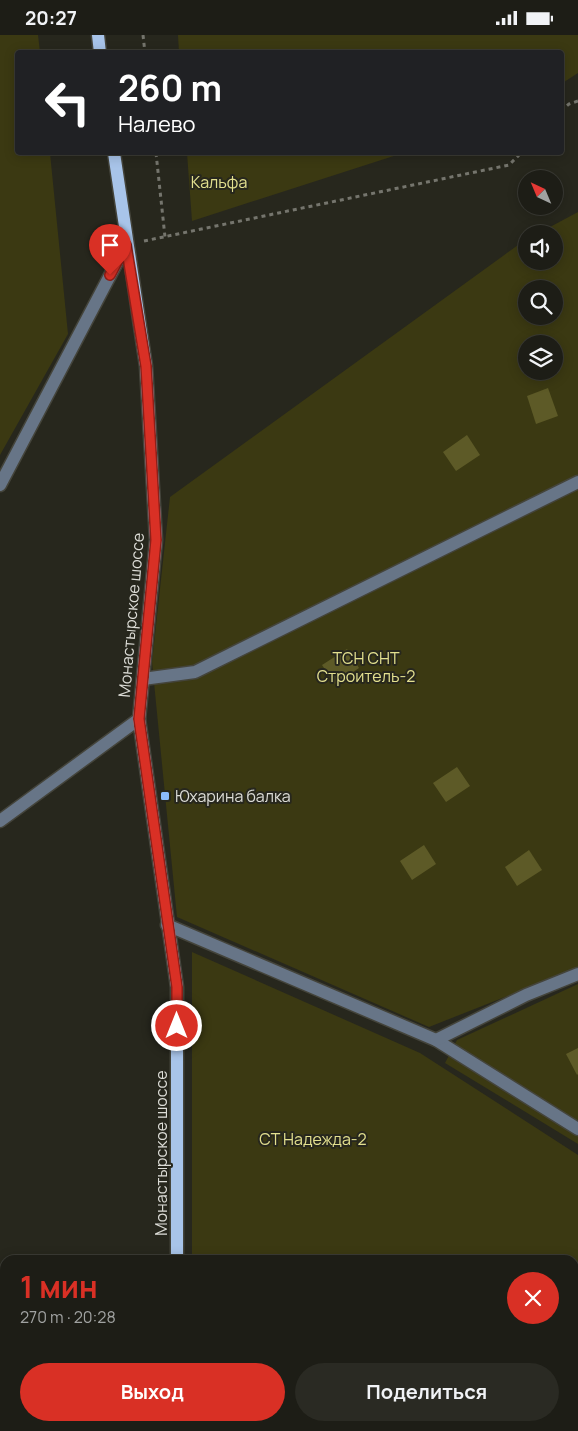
<!DOCTYPE html>
<html lang="ru">
<head>
<meta charset="utf-8">
<style>
  :root { --surface:#1d1d16; --page:#2a2a23; --text:#f1f3f6; --muted:#a0a2a1; --line:#3b3b35; --accent:#d93025 }
  body { margin:0; font-family:Manrope,sans-serif; background:var(--page); color:var(--text); height:100vh; display:flex; flex-direction:column; font-size:19px; white-space:nowrap }
  * { box-sizing:border-box; margin:0 }
  p { font-size:16px; color:var(--muted) }
  .icon { flex:none; width:28px; height:28px; fill:none; stroke:currentColor; stroke-width:2; stroke-linecap:round; stroke-linejoin:round }
  .map { position:relative; flex:1; overflow:hidden }
  .details { position:absolute; left:0px; top:1220px; width:579px; height:176px; display:flex; flex-direction:column; background:var(--surface); border-radius:15px 15px 0 0; box-shadow:0 2px 12px #0003,0 0 0 1px var(--line) }
  .details>* { flex:none }
  .guide { position:absolute; left:15px; top:15px; width:549px; height:105px; border-radius:5px; box-shadow:0 2px 12px #0003,0 0 0 1px var(--line); background:#202124; color:#fff; overflow:hidden }
  .needle { width:32px; rotate:316deg }
  .fabs { position:absolute; left:518px; top:135px; display:grid; gap:10px }
  .fabs a { display:grid; place-items:center; width:45px; height:45px; border-radius:50%; background:var(--surface); box-shadow:0 2px 12px #0003,0 0 0 1px var(--line); font-size:25px }
  .pin { position:absolute; display:grid; place-items:center; width:42px; height:42px; color:#fff; margin:-51px -21px; border-radius:50% 50% 50% 0; rotate:-45deg; box-shadow:0 0 5px #0007 }
  .pin .icon { rotate:45deg }
  .me { position:absolute; width:55px; margin:-28px; rotate:0deg; stroke-linejoin:round; filter:drop-shadow(0 0 4px #0008) }
  .turn { display:flex; align-items:center; gap:18px; height:105px; padding:0 20px; font-size:22px }
  .turn .icon { width:65px; height:65px; stroke-width:2.5 }
  .turn b { display:block; font-size:35px; line-height:42px }
  .round { display:grid; place-items:center; flex:none; width:52px; height:52px; border-radius:26px; background:var(--page) }
  .headline { display:flex; align-items:center; justify-content:space-between; height:85px; padding:0 20px }
  h1 { font-size:30px; font-weight:700; line-height:38px; color:var(--accent) }
  .action { display:flex; gap:10px; margin-top:auto; padding:10px 20px }
  .action a { flex:1; height:58px; border-radius:30px; background:var(--accent); color:#fff; font-size:20px; font-weight:700; line-height:58px; text-align:center }
  .action a+a { background:var(--page); color:var(--text) }
  .status { display:flex; justify-content:space-between; align-items:center; height:35px; padding:0 25px; background:var(--surface); direction:ltr }
  .status svg { height:14px; fill:currentColor }
  .map>svg:first-child { display:block }
  .green { fill:#3b3912; fill-rule:evenodd }
  .building { fill:#5d5a27 }
  .lines { fill:none; stroke-linecap:round; stroke-linejoin:round }
  .minor-casing { stroke:#44443b; stroke-width:15 }
  .major-casing { stroke:#44443b; stroke-width:15 }
  .path { stroke:#75756d; stroke-width:3; stroke-dasharray:4 4; stroke-linecap:butt }
  .minor { stroke:#677587; stroke-width:12 }
  .major { stroke:#a8c4e9; stroke-width:12 }
  .route-casing { stroke:#8d1f18; stroke-width:12 }
  .route { stroke:#d93025; stroke-width:9 }
  .poi-dot { fill:#89bafc; stroke:#27271d; stroke-width:2 }
  .labels { text-anchor:middle; stroke-width:4; stroke-linejoin:round; paint-order:stroke }
  .park-label { font-size:16px; fill:#e3e08f; stroke:#27271d }
  .street-label { font-size:16px; fill:#dcdcd6; stroke:#27271d }
  .poi-label { font-size:16px; fill:#dcdcd6; stroke:#27271d; text-anchor:start }
</style>
</head>
<body>
<div class="status"><b>20:27</b><svg viewBox="0 0 49 12"><path d="M0 12V9h3v3zM5 12V6h3v6zM10 12V3h3v9zM15 12V0h3v12zM26 1h20v11H26zM47 4h2v5h-2z"/></svg></div>
<div class="map">
<svg width="578" height="1396" viewBox="0 0 578 1396">
  <rect width="100%" height="100%" fill="#27271d"/>
  <g class="green">
    <polygon points="0,0 38,0 40,17 18,18 18,118 50,118 68,299 0,420"/>
    <polygon points="178,0 578,0 578,38 561,49 561,18 179,18"/>
    <polygon points="187,118 403,118 192,186"/>
    <path d="M578 177V933L429 992 177 882 152 627 170 462 525 205 526 226H554V199H537ZM526 254H554V281H526ZM526 309H554V336H526Z"/>
    <polygon points="192,917 420,1018 578,1120 578,1396 178,1396 188,1391 574,1391 574,1225 192,1225"/>
    <polygon points="578,949 578,1109 445,1028 457,1005"/>
  </g>
  <g class="building">
    <polygon points="548,353 558,381 536,389 527,361"/>
    <polygon points="467,400 480,420 456,436 443,417"/>
    <polygon points="347,614 359,633 335,649 322,630"/>
    <polygon points="457,732 470,751 446,767 433,748"/>
    <polygon points="424,810 436,829 412,845 400,826"/>
    <polygon points="529,815 542,835 517,851 505,832"/>
    <polygon points="578,1013 578,1039 577,1040 566,1019"/>
    <polygon points="384,1391 407,1393 407,1396 384,1396"/>
  </g>
  <g class="lines">
    <g class="minor-casing">
      <g id="minor">
        <polyline points="0,450 126,210"/>
        <polyline points="143,644 195,637 578,447"/>
        <polyline points="0,786 139,684"/>
        <polyline points="167,890 436,1005 578,1094"/>
        <polyline points="436,1005 526,960 578,939"/>
        <polyline points="322,1396 323,1391"/>
      </g>
    </g>
    <g class="major-casing">
      <g id="major">
        <polyline points="98,0 100,18"/>
        <polyline points="114,118 146,331 156,505 139,684 177,952 177,1225"/>
        <polyline points="173,1396 173,1391"/>
      </g>
    </g>
    <g class="path">
      <polyline points="143,0 145,18"/>
      <polyline points="561,76 569,69 578,66"/>
      <polyline points="156,118 165,202"/>
      <polyline points="144,206 509,130 521,118"/>
      <polyline points="148,1396 157,1392"/>
    </g>
    <use href="#minor" class="minor"/>
    <use href="#major" class="major"/>
  </g>
  <g class="lines">
    <g class="route-casing">
      <polyline id="route" points="110,240 126,210 146,331 156,505 139,684 177,952 177,991"/>
    </g>
    <use href="#route" class="route"/>
  </g>
  <rect class="poi-dot" x="160" y="756" width="10" height="10" rx="2.5"/>
  <g class="labels">
    <g class="park-label">
      <text x="219" y="153">Кальфа</text>
      <text x="366" y="629">ТСН СНТ<tspan x="366" dy="18">Строитель-2</tspan></text>
      <text x="313" y="1110">СТ Надежда-2</text>
    </g>
    <g class="street-label">
      <text transform="translate(131 580) rotate(-85)" y="6">Монастырское шоссе</text>
      <text transform="translate(161 1118) rotate(-90)" y="6">Монастырское шоссе</text>
    </g>
    <g class="poi-label">
      <text x="175" y="767">Юхарина балка</text>
    </g>
  </g>
</svg>
<div class="fabs">
<a><svg class="needle" viewBox="-14 -14 28 28"><path d="M0-13l5 13h-10z" fill="#e53935"/><path d="M0 13l5-13h-10z" fill="#a0a2a1"/></svg></a>
<a><svg class="icon" aria-label="sound" viewBox="0 0 24 24"><path d="M4 9h4l5-4v14l-5-4H4zM17 9q2 3 0 6"/></svg></a>
<a><svg class="icon" aria-label="search" viewBox="0 0 24 24"><circle cx="10" cy="10" r="6"/><path d="M15 15l6 6"/></svg></a>
<a><svg class="icon" aria-label="layers" viewBox="0 0 24 24"><path d="M12 4l9 5-9 5-9-5zM3 14l9 5 9-5"/></svg></a>
</div>
<div class="pin" style="left:110px;top:240px;background:#d93025"><svg class="icon" aria-label="arrive" viewBox="0 0 24 24"><path d="M6 21V4h12l-3 4 3 4H6"/></svg></div>
<svg class="me" style="left:177px;top:991px" viewBox="-20 -20 40 40"><circle r="17" fill="#d93025" stroke="#fff" stroke-width="3"/><path d="M0-11L8 9 0 5-8 9z" fill="#fff"/></svg>
<div class="guide">
<div class="turn"><svg class="icon" aria-label="left" viewBox="0 0 24 24"><path d="M17 20v-9H6M10 6l-5 5 5 5"/></svg><div><b>260 m</b>Налево</div></div>
</div>
<section class="details">
<div class="headline"><div><h1>1 мин</h1><p>270 m · 20:28</p></div><a class="round" style="background:#d93025;color:#fff"><svg class="icon" aria-label="close" viewBox="0 0 24 24"><path d="M6 6l12 12M18 6L6 18"/></svg></a></div>
<div class="action"><a>Выход</a><a>Поделиться</a></div>
</section>
</div>
</body>
</html>
